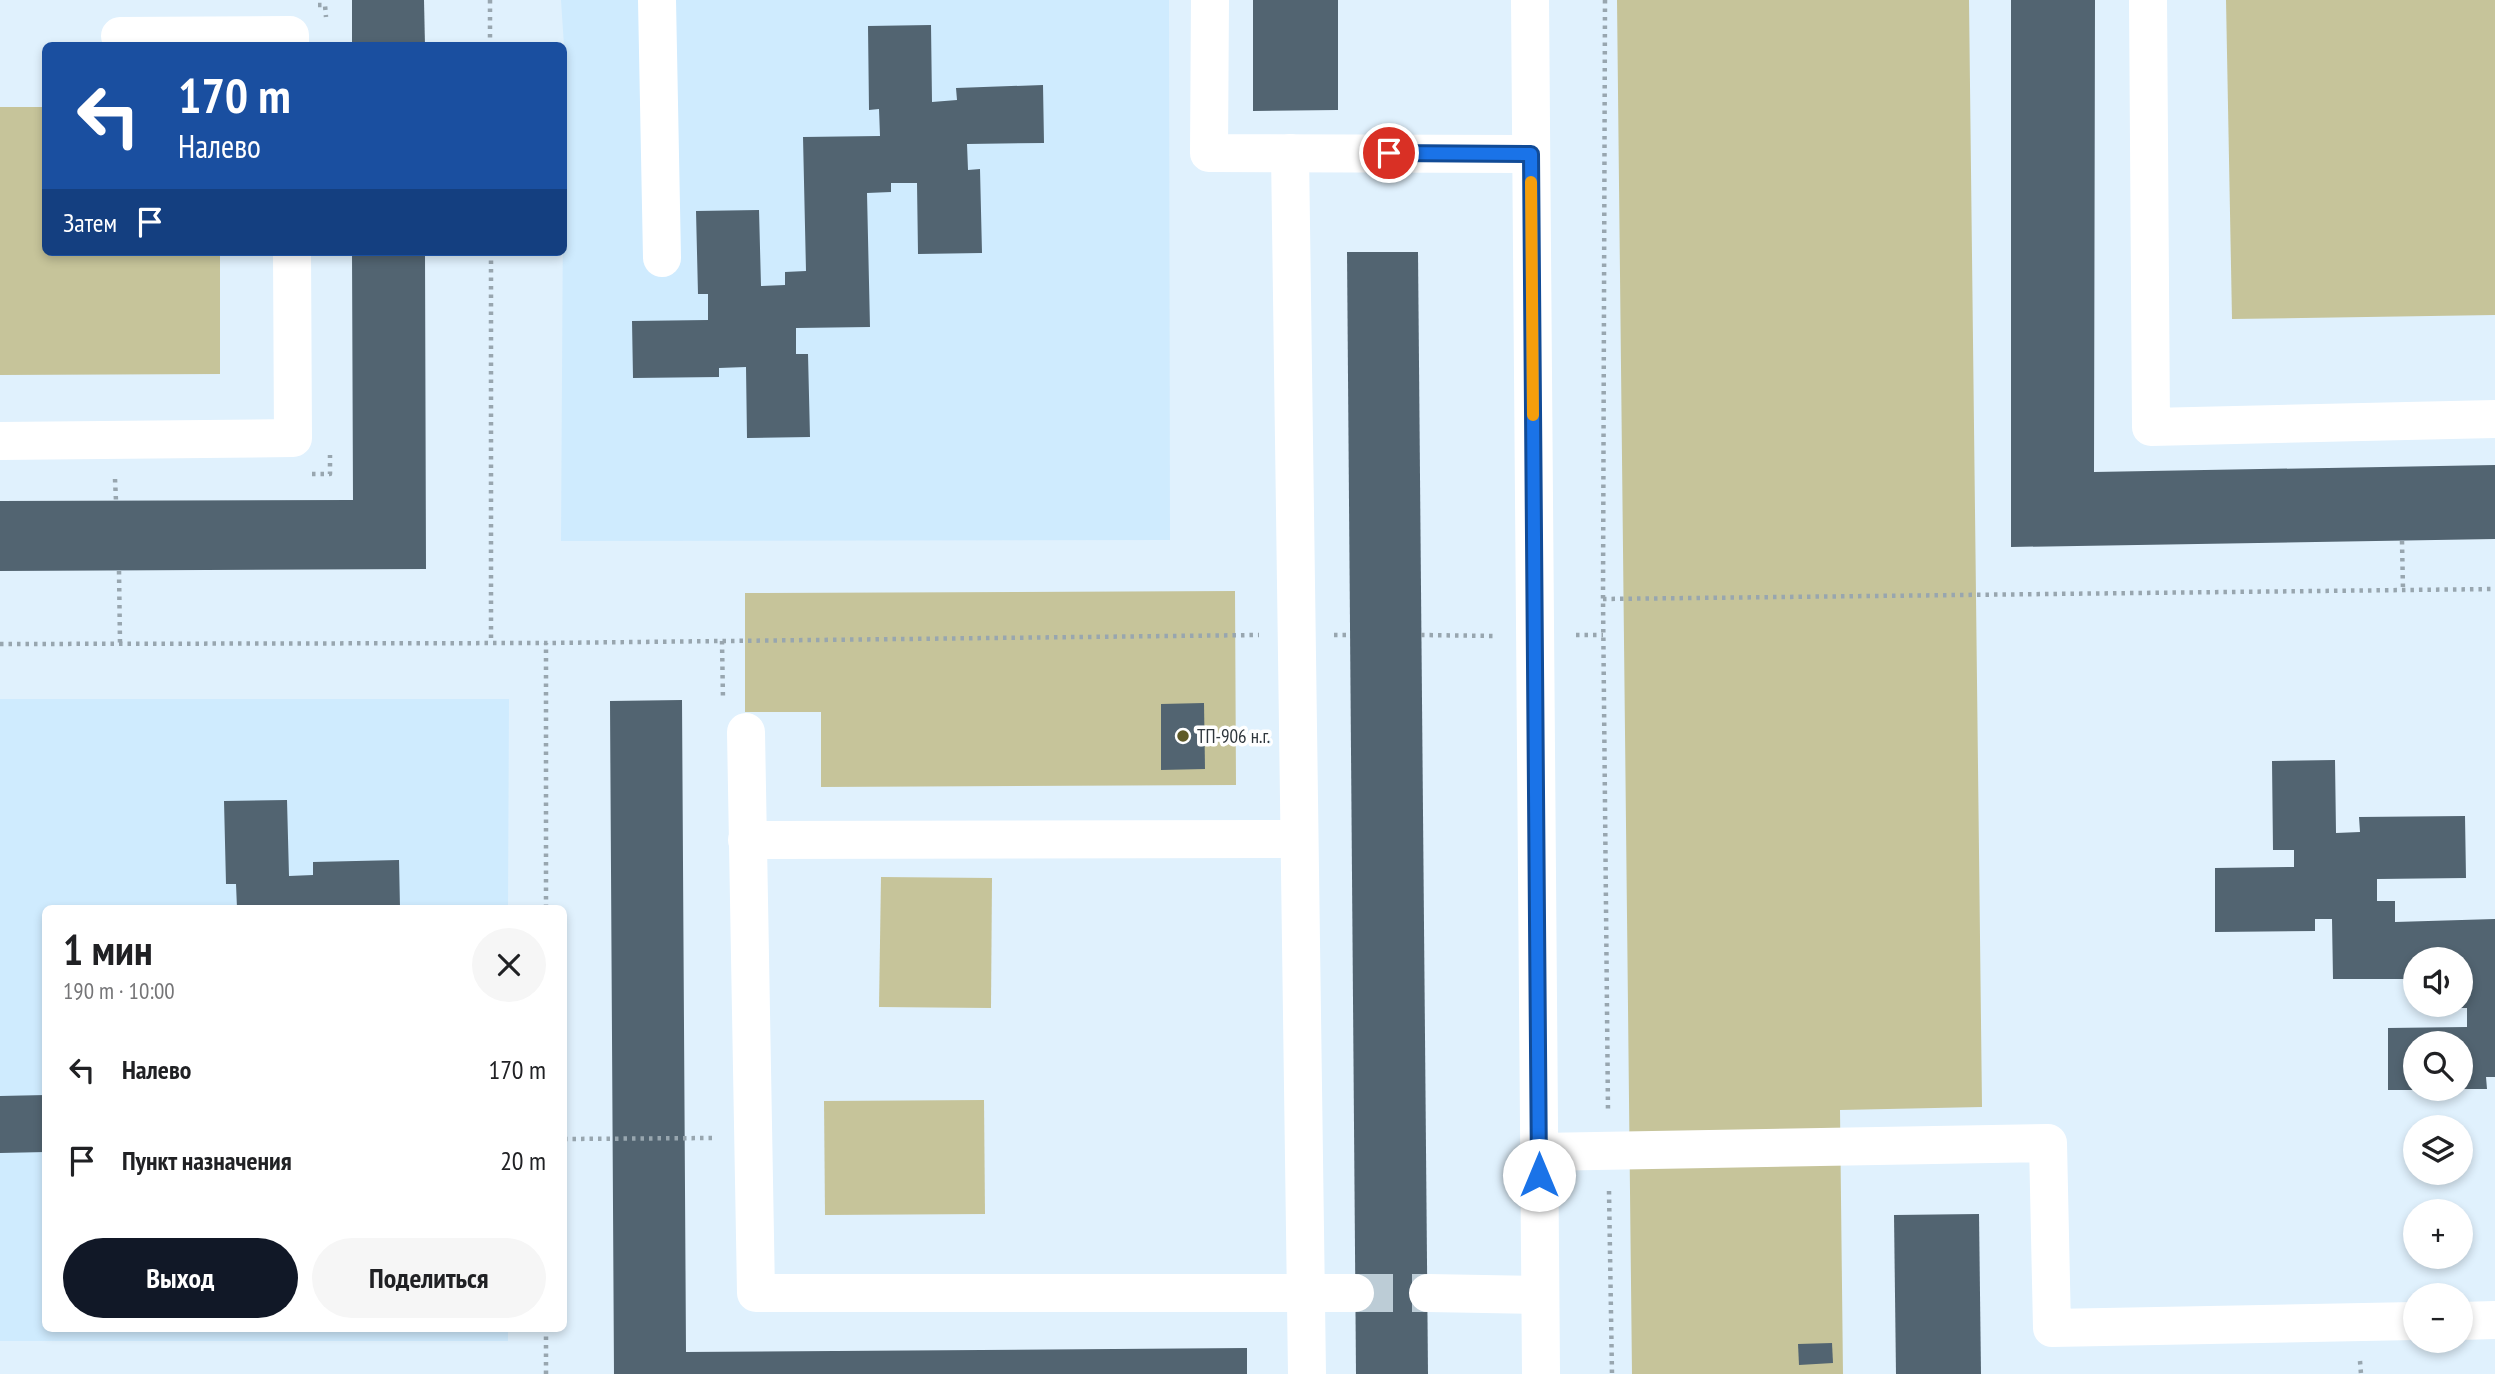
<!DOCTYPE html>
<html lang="ru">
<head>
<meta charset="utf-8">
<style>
  :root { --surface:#fff; --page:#f6f6f6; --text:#202124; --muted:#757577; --accent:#111827 }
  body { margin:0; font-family:"PT Sans Narrow",sans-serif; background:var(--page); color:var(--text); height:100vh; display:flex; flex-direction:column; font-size:26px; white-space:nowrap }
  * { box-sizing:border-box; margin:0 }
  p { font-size:23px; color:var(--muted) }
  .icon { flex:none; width:38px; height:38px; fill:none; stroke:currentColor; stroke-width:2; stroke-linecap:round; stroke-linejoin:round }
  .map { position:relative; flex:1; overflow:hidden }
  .side { position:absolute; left:42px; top:905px; width:525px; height:427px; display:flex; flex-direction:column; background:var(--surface); border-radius:10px; box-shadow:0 4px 10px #0003 }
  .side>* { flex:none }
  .top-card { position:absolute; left:42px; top:42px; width:525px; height:214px; border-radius:10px; box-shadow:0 4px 10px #0003; background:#1a4fa0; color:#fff; overflow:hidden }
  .buttons { position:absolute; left:2403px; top:947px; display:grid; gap:14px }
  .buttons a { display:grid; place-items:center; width:70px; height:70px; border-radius:50%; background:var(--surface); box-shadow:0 4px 10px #0003; font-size:35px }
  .pin { position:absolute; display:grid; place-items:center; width:60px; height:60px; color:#fff; margin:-30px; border:4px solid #fff; border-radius:50%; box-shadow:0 2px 7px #0007 }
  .me { position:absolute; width:77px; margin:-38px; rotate:0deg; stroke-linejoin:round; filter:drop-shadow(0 0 5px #0008) }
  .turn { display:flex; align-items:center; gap:24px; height:147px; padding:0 21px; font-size:32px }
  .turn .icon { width:91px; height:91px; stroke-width:2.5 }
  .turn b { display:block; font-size:49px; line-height:60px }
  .then { display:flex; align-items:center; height:66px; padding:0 21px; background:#0003; gap:14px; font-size:26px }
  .round { display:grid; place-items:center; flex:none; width:74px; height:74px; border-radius:37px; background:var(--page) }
  .overview { display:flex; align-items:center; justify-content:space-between; height:119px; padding:0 21px }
  h1 { font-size:42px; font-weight:800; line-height:52px }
  .action { display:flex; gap:14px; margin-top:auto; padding:14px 21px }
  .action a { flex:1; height:80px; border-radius:42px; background:var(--accent); color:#fff; font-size:28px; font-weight:800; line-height:80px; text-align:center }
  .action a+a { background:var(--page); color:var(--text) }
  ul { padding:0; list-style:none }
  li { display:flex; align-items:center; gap:21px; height:91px; padding:0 21px }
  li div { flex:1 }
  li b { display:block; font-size:26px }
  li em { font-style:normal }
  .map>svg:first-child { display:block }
  .built { fill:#cfebfe }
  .green { fill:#c6c49a }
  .building { fill:#526471 }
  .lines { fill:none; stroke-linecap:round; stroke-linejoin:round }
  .minor-tunnel { stroke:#bcccd6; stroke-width:38; stroke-dasharray:38 19; stroke-linecap:butt }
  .path { stroke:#98a6af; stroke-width:4.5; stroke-dasharray:3.5 5; stroke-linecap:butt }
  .minor { stroke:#fff; stroke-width:38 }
  .route-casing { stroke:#114b97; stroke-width:18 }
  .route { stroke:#1a73e8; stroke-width:12 }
  .slow { stroke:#f59e0b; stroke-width:12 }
  .poi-dot { fill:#5e5a27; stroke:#fff; stroke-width:2.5 }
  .labels { text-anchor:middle; stroke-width:7; stroke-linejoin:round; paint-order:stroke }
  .poi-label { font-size:19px; fill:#2e363c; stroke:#fff; text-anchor:start }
</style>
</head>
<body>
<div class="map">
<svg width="2495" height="1374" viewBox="0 0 2495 1374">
  <rect width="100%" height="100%" fill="#e0f1fd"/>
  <g class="built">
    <polygon points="561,0 1169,0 1170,540 561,541 564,46"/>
    <polygon points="0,699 509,699 508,908 46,908 46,1328 508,1328 508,1341 0,1341"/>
  </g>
  <g class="green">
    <polygon points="1617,0 1969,0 1982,1107 1840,1110 1843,1374 1632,1374"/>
    <polygon points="2226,0 2495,0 2495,315 2232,319"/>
    <polygon points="0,107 45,107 46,252 220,252 220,374 0,375"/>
    <polygon points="1235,591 1236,785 821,787 821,712 745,712 745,593"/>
    <polygon points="881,877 992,878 991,1008 879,1007"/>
    <polygon points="984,1100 985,1214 825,1215 824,1101"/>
  </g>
  <g class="building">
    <polygon points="352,0 424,0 425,46 352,46"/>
    <polygon points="1253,0 1338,0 1338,110 1253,111"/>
    <polygon points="2011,0 2095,0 2094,472 2495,465 2495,539 2011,547"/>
    <polygon points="931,25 932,102 957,100 956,88 1043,85 1044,143 967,144 968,170 980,169 982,253 918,254 917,183 891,183 891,192 867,193 870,327 796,328 796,354 808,354 810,437 747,438 746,367 719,368 719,377 633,378 632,321 708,320 708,294 698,294 696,211 759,210 761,286 785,285 785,272 806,271 803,137 880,136 879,109 869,110 868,26"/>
    <polygon points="352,252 425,252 426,569 0,571 0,501 353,500"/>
    <polygon points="1347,252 1418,252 1428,1374 1356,1374"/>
    <polygon points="682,700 686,1352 1247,1348 1247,1374 614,1374 610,701"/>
    <polygon points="1204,703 1205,769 1161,770 1161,704"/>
    <polygon points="2335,760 2336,833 2360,832 2359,817 2465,816 2466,878 2377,879 2377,901 2395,901 2395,922 2495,919 2495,1077 2486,1077 2487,1089 2460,1089 2460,1043 2415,1043 2415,1090 2388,1090 2388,1028 2467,1027 2467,1008 2446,1008 2446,1004 2460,1004 2460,959 2415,959 2415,979 2333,979 2332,919 2315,919 2315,931 2215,932 2215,868 2294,867 2294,850 2273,850 2272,761"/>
    <polygon points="287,800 289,876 313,875 313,862 399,860 400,908 237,908 236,884 226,884 224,801"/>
    <polygon points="46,1095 46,1152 0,1153 0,1096"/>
    <polygon points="1979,1214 1981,1374 1896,1374 1894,1215"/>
    <polygon points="1832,1343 1833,1363 1799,1365 1798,1344"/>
  </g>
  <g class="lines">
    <polyline class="minor-tunnel" points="1355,1293 1428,1293"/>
    <g class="path">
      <polyline points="490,0 490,46"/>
      <polyline points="1605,0 1603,599 1608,1112"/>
      <polyline points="318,5 325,5 326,17"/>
      <polyline points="491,252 491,643"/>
      <polyline points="312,474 330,474 330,455"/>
      <polyline points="115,479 116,501"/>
      <polyline points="2402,541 2403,590"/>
      <polyline points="119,571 120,643"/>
      <polyline points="1603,599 2495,589"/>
      <polyline points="1334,635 1350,635"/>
      <polyline points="1421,635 1497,636"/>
      <polyline points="1576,635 1603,635"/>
      <polyline points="722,641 723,700"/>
      <polyline points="0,644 546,643 1259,635"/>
      <polyline points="546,908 546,643"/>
      <polyline points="564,1139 713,1138"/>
      <polyline points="1609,1191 1612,1374"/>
      <polyline points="546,1328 546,1374"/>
      <polyline points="2360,1361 2361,1374"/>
    </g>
    <g class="minor">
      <polyline points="657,0 662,258"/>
      <polyline points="1210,0 1209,153 1531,154"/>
      <polyline points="1530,0 1541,1374"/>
      <polyline points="2148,0 2151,427 2495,419"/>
      <polyline points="120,36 290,35 290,46"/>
      <polyline points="1290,153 1307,1374"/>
      <polyline points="0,441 293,438 292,252"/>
      <polyline points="746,732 756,1293 1355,1293"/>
      <polyline points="747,840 1299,839"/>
      <polyline points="1539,1152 2048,1143 2052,1328 2415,1321"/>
      <polyline points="1428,1293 1540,1295"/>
      <polyline points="2460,1321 2495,1320"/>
    </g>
  </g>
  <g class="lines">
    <g class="route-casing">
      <polyline id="route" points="1389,153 1531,154 1539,1175"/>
    </g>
    <use href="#route" class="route"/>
    <polyline class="slow" points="1531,182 1533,415"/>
  </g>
  <circle class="poi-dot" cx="1183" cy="736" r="7"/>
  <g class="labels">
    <g class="poi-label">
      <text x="1197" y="743">ТП-906 н.г.</text>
    </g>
  </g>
</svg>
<div class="buttons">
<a><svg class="icon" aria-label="sound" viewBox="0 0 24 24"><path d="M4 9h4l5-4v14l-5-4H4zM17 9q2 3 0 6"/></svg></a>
<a><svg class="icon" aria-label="search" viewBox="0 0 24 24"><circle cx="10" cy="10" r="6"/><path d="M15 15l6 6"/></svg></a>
<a><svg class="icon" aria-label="layers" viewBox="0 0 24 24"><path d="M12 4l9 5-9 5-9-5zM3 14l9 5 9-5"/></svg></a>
<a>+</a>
<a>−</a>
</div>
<div class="pin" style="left:1389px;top:153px;background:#d93025"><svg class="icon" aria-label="arrive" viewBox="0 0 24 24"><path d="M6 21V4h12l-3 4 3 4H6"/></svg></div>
<svg class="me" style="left:1539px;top:1175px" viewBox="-20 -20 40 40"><circle r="19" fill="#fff"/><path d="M0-13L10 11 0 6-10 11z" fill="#1a73e8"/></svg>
<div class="top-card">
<div class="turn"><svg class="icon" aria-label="left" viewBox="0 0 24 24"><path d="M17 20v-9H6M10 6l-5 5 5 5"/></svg><div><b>170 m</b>Налево</div></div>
<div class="then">Затем<svg class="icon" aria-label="arrive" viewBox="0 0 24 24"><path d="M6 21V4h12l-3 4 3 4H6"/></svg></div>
</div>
<section class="side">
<div class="overview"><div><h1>1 мин</h1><p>190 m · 10:00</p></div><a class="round"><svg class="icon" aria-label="close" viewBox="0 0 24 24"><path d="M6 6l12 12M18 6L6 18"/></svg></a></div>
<ul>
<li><svg class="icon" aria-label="left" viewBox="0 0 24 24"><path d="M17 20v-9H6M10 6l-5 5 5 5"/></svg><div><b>Налево</b></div><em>170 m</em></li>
<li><svg class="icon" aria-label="arrive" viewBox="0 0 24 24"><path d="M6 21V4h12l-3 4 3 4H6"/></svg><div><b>Пункт назначения</b></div><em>20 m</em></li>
</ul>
<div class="action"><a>Выход</a><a>Поделиться</a></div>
</section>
</div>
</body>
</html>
